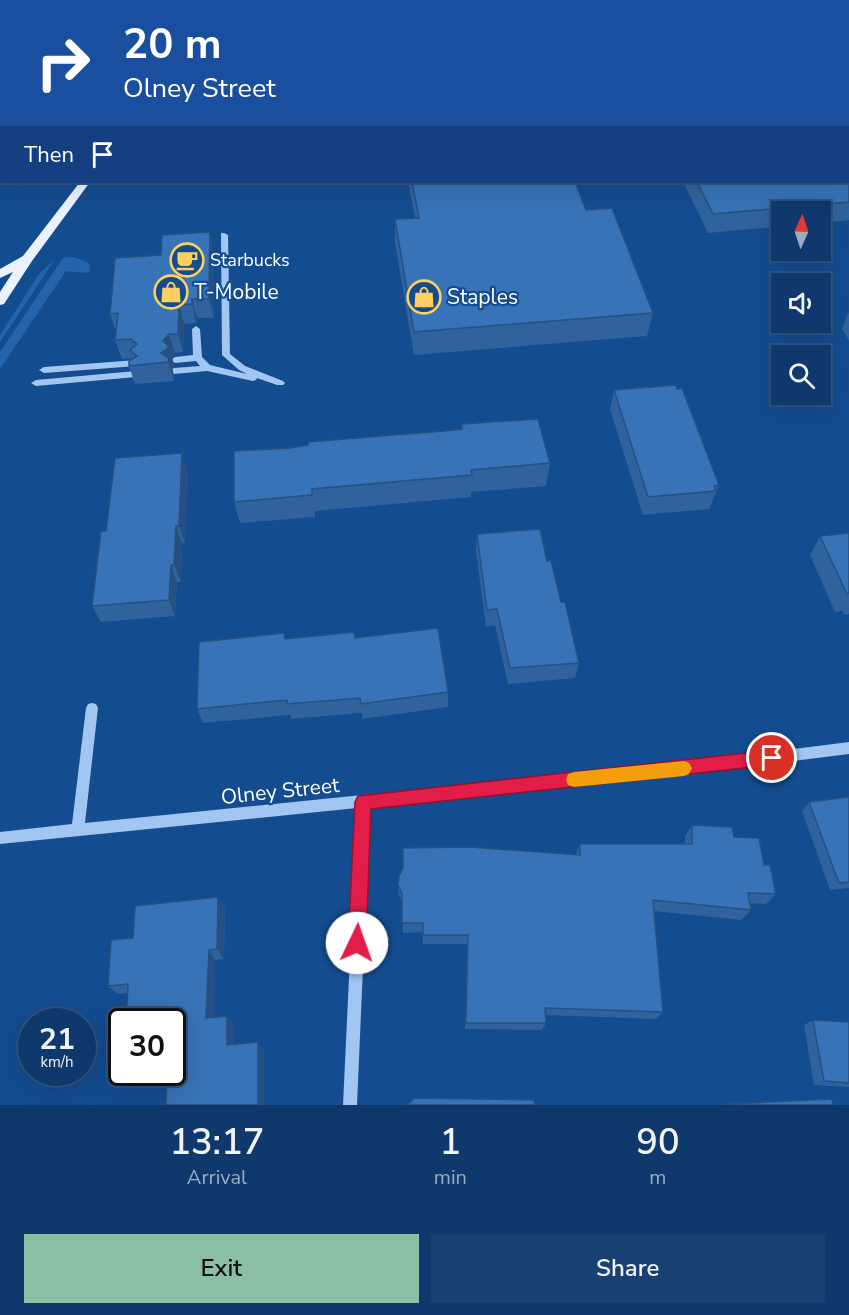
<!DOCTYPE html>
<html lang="en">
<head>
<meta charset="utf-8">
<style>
  :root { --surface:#0f396c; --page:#184072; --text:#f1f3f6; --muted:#9bacc2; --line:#2f537f; --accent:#8abfa5 }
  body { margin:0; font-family:"Nunito Sans",sans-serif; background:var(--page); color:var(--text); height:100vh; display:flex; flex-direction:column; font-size:22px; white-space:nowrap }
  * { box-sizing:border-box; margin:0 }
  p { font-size:20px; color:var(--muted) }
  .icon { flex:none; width:33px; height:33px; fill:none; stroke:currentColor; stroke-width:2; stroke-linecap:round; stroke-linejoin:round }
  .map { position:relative; height:1105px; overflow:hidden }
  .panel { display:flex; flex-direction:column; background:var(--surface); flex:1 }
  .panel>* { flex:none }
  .banner { position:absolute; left:0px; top:0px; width:849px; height:183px; box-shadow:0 6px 24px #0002,0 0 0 2px var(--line); background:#1a4fa0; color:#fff; overflow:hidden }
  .needle { width:39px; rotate:3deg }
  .tools { position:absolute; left:771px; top:201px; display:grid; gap:12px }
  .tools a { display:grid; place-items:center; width:60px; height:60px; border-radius:0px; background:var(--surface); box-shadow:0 6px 24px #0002,0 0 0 2px var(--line); font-size:30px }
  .speed { position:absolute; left:18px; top:1008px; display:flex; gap:12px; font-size:30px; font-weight:700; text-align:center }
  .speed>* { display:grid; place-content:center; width:78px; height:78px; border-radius:50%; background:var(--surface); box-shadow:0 6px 24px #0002,0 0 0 2px var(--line); line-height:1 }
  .speed small { font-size:15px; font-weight:400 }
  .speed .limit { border:3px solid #111; border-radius:9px; background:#fff; color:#111 }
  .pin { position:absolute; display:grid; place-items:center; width:51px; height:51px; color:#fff; margin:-26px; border:3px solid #fff; border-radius:50%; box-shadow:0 2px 6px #0007 }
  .me { position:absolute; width:66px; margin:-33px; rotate:3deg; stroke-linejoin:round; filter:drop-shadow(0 0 4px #0008) }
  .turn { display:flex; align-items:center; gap:21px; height:126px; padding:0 24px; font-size:27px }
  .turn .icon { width:78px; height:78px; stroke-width:2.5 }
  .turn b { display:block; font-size:42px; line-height:51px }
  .then { display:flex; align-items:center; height:57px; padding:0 24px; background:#0003; gap:12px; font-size:22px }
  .eta { display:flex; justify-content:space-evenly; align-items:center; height:102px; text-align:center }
  .eta b { font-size:36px; font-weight:600; line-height:42px }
  .primary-button { display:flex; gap:12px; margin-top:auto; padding:12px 24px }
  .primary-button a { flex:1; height:69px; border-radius:0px; background:var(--accent); color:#111; font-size:24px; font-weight:600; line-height:69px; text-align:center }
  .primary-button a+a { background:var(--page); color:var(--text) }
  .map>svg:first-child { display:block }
  .green { fill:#2364ad }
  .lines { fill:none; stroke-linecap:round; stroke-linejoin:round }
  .minor { fill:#a0c6f1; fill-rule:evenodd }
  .major { fill:#eaf2ff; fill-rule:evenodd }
  .wall { fill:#30639d }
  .shaded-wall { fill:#275080 }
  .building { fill:#3873b7; stroke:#275080; stroke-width:1.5 }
  .route { fill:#e11d48; stroke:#92132f; stroke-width:1.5 }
  .slow { fill:#f59e0b }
  .labels { text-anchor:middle; stroke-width:4.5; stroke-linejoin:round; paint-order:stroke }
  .far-poi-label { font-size:18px; fill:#fff; stroke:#144c90; text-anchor:start }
  .poi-label { font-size:21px; fill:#fff; stroke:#144c90; text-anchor:start }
  .street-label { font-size:21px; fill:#fff; stroke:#144c90 }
</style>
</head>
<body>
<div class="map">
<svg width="849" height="1105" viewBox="0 0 849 1105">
  <rect width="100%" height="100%" fill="#144c90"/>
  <g class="green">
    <polygon points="74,257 89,263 90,271 86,273 66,271 0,369 0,352 63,258"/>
    <polygon points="53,261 53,262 0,342 0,335 39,274"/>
  </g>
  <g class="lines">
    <g class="minor">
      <polygon points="221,233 224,233 228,235 230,354 245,366 283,381 285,383 283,385 277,385 257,378 256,380 253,381 207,371 174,374 169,371 174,368 200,366 196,361 175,363 171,360 175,357 193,355 192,329 196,326 200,329 202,357 210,365 247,374 239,370 222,355"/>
      <polygon points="137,360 141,363 137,366 44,373 39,370 44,367"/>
      <polygon points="136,371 141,374 136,377 36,386 31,383 36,380"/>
      <polygon points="92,703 96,704 98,708 85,823 689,762 849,742 849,754 689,774 370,806 357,1105 343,1105 357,808 0,844 0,832 72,824 86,708 88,704"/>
    </g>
    <g class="major">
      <polygon points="10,0 21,0 9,2"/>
      <polygon points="122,0 130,0 131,2 122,2"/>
      <polygon points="135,0 144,0 134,2"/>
      <polygon points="214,0 222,0 213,2"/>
      <polygon points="2,2 2,8 0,9 0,3"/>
      <polygon points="0,149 2,149 0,156"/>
      <polygon points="80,182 90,182 32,261 4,304 0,305 0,292 13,272 0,278 0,269 23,256"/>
    </g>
  </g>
  <g class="wall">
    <polygon points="783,0 849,0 849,64 848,64 848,2 784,2"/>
    <polygon points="849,169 849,220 820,223 820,212 782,212 782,226 708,233 683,182 848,182"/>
    <polygon points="408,182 575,182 586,210 653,313 647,336 414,355 395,243 395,219 415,218"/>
    <polygon points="214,251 214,318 197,318 196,323 184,324 183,352 175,353 172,357 174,366 172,368 174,376 174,381 135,384 129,366 133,358 122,359 115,340 116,332 110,314"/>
    <polygon points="849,312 849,341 842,328"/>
    <polygon points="614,390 719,485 709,509 643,515 610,409"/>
    <polygon points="462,424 550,463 546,486 471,492 471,497 315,511 315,517 240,523 234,502 290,448 462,429"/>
    <polygon points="188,471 185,543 182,543 181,582 177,582 175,616 101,622 92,606 106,531"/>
    <polygon points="849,533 849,614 844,615 842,611 835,612 810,555 820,536"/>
    <polygon points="477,534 547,561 561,602 579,663 575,678 508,684 495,625 486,627 476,551"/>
    <polygon points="355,638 448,692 448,707 362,719 362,713 291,719 290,715 203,723 197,709 286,639"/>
    <polygon points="849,797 849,888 830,890 802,811 809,802"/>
    <polygon points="692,825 734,837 764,865 776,894 766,904 750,903 751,910 741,920 654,911 663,1012 656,1019 545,1015 546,1023 542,1030 465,1029 467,944 423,944 423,932 403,933 402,902 399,896 398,885 576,854 580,844 685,844 685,836"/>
    <polygon points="218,897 225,907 224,959 215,960 214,1017 234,1024 234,1044 264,1048 264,1105 166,1105 167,1084 154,1085 144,1079 172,1072 128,993 118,994 108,986 133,938"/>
    <polygon points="813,1020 849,1022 849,1087 814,1085 804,1025"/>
  </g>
  <g class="shaded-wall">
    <polygon points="210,232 214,251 214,318 209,299"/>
    <polygon points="192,299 197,318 196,323 192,304"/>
    <polygon points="179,305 184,324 183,352 178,334"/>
    <polygon points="169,334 175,353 172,357 174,366 172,368 174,376 174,381 168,362 161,353 163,341"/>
    <polygon points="182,453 188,471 185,543 179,526"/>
    <polygon points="176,526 182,543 181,582 174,565"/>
    <polygon points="171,565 177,582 175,616 169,600"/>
    <polygon points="218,897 225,907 224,959 217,949"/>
    <polygon points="209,950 215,960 214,1026 206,1018"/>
    <polygon points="227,1016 234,1024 234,1052 227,1045"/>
    <polygon points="258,1042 264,1048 264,1105 258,1105"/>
  </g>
  <g class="building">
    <rect x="376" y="0" width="143" height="2"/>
    <polygon points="796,0 849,0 849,46 848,46 848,2 797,2"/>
    <polygon points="848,169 849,169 849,202 713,214 697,182 848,182"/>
    <polygon points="412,182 575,182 586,210 612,208 653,313 414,332 395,219 419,218"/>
    <polygon points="210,232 209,299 192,299 192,304 179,305 178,334 169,334 163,341 169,347 161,353 169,358 168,362 129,366 129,361 137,356 130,350 137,344 131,339 115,340 118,313 110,314 115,258 161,255 162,235"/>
    <polygon points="676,385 677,389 682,388 719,485 714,486 716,491 648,497 614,390"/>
    <polygon points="538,419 550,463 471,470 472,475 312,489 312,495 234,502 234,451 290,448 308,445 308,442 444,431 462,429 462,424"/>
    <polygon points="182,453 179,526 176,526 174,565 171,565 169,600 92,606 101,531 106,531 115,458"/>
    <polygon points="540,529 547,561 551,560 561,602 565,602 579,663 510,668 497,609 487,610 477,534"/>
    <polygon points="849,533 849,593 847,594 820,536"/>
    <polygon points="438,628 448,692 361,704 360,698 287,704 287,700 197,709 199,642 284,633 285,639 354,632 355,638"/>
    <polygon points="849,797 849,882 839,883 809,802"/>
    <polygon points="692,825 732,827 734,837 759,838 764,865 770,865 776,894 748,893 751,910 653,900 663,1012 545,1008 546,1023 466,1023 468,935 423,935 423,923 402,923 402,894 398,885 399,876 403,868 403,848 470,847 580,855 580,844 692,844"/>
    <polygon points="218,897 217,949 209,950 206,1018 227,1016 227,1045 258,1042 258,1105 166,1105 167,1077 144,1079 145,1072 172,1072 172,1022 126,1022 128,984 108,986 111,940 133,938 135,906"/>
    <polygon points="813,1020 849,1022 849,1083 824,1081"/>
    <polygon points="414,1098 534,1100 535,1105 408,1105"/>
    <polygon points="832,1099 833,1105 726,1105 726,1104"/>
  </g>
  <polygon class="route" points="772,750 778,752 780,758 778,763 772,765 371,809 366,943 363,949 357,952 351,949 348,943 355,802 358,796"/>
  <polygon class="slow" points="684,761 689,763 692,768 689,774 684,776 574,787 568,785 566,780 568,774 574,772"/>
  <defs>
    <g id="cafe-ring" transform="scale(1.725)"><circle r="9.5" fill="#144c90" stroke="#ffce60" stroke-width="1.5"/><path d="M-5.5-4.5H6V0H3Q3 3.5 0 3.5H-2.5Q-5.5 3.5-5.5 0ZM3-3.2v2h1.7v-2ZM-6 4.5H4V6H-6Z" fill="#ffce60"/></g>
    <g id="shop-ring" transform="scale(1.725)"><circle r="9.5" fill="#144c90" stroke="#ffce60" stroke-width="1.5"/><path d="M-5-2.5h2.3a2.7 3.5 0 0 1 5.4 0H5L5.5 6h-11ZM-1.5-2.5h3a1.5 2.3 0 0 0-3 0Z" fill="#ffce60"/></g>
  </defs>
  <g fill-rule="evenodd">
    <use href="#cafe-ring" x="187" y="260"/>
    <use href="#shop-ring" x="171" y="292"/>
    <use href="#shop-ring" x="424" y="297"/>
  </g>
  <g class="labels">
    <g class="far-poi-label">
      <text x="210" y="266">Starbucks</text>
    </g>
    <g class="poi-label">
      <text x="194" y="299">T-Mobile</text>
      <text x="447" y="304">Staples</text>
    </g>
    <g class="street-label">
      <text transform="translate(280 791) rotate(-6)" y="7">Olney Street</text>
    </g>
  </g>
</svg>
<div class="tools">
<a><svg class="needle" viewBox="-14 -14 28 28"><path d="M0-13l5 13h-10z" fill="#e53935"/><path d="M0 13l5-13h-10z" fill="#9bacc2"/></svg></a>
<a><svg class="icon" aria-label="sound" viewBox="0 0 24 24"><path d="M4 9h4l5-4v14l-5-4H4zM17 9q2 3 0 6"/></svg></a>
<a><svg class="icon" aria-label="search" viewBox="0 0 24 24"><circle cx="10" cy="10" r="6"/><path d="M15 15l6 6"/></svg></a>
</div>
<div class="speed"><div>21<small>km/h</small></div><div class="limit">30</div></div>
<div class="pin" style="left:772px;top:758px;background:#d93025"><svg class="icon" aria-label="arrive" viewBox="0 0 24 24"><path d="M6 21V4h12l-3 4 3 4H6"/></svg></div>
<svg class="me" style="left:357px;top:943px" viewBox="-20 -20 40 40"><circle r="19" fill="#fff"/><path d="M0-13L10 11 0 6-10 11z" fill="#e11d48"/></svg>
<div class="banner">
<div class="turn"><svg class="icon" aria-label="right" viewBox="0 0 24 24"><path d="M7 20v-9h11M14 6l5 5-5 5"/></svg><div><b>20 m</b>Olney Street</div></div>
<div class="then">Then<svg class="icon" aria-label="arrive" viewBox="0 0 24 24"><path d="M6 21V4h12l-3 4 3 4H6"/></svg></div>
</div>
</div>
<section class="panel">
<div class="eta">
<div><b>13:17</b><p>Arrival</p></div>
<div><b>1</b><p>min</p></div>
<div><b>90</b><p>m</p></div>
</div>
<div class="primary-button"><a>Exit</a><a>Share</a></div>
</section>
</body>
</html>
